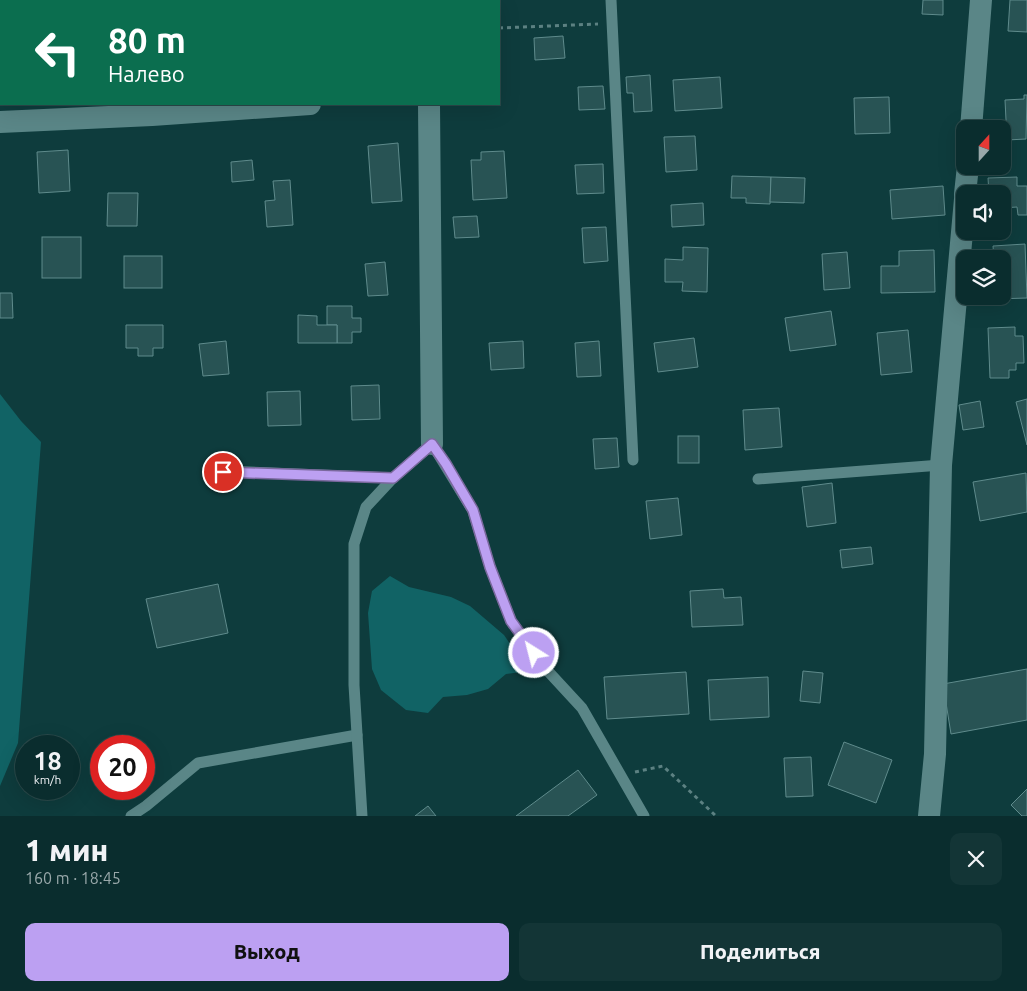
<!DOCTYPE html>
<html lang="ru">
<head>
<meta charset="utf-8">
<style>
  :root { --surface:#0a2d2e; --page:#133536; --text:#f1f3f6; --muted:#99a8aa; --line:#2a494a; --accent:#bca0f2 }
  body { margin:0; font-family:Ubuntu,sans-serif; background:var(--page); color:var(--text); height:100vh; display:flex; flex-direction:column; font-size:19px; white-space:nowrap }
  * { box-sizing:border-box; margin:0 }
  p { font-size:16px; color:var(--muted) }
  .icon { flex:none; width:28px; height:28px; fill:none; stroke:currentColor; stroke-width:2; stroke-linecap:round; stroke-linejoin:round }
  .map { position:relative; height:816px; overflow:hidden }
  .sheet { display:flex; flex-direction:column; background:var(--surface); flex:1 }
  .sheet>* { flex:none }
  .hud { position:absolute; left:0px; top:0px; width:500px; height:105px; box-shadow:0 5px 20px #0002,0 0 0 1px var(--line); background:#0b6e4f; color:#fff; overflow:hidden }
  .needle { width:32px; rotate:21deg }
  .fabs { position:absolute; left:956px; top:120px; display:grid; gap:10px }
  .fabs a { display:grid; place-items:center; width:55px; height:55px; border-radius:10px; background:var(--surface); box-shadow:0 5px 20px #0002,0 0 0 1px var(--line); font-size:25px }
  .speed { position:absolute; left:15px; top:735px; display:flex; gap:10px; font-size:25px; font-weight:700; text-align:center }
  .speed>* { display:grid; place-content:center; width:65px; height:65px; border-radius:50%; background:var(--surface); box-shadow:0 5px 20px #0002,0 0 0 1px var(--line); line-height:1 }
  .speed small { font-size:12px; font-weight:400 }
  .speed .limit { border:8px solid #d22; background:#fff; color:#111 }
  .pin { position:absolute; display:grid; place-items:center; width:42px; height:42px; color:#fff; margin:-21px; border:2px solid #fff; border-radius:50%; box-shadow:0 1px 5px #0007 }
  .me { position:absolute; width:55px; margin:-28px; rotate:324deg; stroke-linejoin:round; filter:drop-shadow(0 0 4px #0008) }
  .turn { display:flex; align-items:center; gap:18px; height:105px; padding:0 25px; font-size:22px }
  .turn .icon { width:65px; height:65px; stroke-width:2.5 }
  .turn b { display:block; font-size:35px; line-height:42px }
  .round { display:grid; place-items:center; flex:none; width:52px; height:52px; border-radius:10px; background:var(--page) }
  .summary { display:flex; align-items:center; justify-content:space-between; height:85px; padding:0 25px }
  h1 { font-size:30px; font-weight:800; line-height:38px }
  .cta { display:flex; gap:10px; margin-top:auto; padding:10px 25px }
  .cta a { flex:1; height:58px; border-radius:10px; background:var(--accent); color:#111; font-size:20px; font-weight:800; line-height:58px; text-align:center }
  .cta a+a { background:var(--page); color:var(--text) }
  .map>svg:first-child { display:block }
  .green { fill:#116365 }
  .building { fill:#285354; stroke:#5f8b8c }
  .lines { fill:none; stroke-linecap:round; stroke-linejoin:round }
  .path { stroke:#5c8182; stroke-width:3; stroke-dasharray:4 4; stroke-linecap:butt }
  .service { stroke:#5a8687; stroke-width:11 }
  .minor { stroke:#5a8687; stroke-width:22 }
  .route-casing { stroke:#7a689d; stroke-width:12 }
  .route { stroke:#bca0f2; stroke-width:9 }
</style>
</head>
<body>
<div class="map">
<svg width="1027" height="816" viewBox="0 0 1027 816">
  <rect width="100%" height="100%" fill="#0e3c3d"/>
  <g class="green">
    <polygon points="0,394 21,421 41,442 18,743 0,786"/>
    <polygon points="390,576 409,587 451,597 470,606 504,635 529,671 506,674 488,689 467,695 443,697 428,713 406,710 381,690 372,669 368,613 372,591"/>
  </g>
  <g class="building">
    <polygon points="923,0 943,0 943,15 922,14"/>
    <polygon points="1010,0 1027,0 1027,32 1008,31"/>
    <polygon points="563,36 565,58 535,60 534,38"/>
    <polygon points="650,75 652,111 634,112 633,93 627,93 626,77"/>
    <polygon points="720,77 722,108 675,111 673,80"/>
    <polygon points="603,86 605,109 579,110 578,87"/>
    <polygon points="1024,95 1027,95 1026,139 1007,140 1005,100 1024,99"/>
    <polygon points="889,97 890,133 855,134 854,98"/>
    <polygon points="695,136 697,170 666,172 664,137"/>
    <polygon points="398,143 402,201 372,203 368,146"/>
    <polygon points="68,150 70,191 39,193 37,152"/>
    <polygon points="504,151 507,198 473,200 471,160 481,160 481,152"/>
    <polygon points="252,160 254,180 232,182 231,162"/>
    <polygon points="603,164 604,193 577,194 575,165"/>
    <polygon points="732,176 771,177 770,204 746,203 746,198 731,198"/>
    <polygon points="771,177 805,178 804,203 770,202"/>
    <polygon points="1017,177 1017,186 1027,186 1027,215 1018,215 1017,207 1002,208 1002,194 989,194 988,178"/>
    <polygon points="290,180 293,225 267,227 265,201 275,200 273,181"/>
    <polygon points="943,186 945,215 892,219 890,190"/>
    <polygon points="108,193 138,193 137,226 107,226"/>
    <polygon points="703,203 704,225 672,227 671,205"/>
    <polygon points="477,216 479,237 455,238 453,217"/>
    <polygon points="606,227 608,261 584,263 582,228"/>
    <rect x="42" y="237" width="39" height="41"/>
    <polygon points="1025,244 1027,298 995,299 995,296 1002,296 1002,259 994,259 993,246"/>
    <polygon points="683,247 708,248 707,292 682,291 683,282 665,282 665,259 683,260"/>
    <polygon points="934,250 935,292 881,293 881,266 899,266 899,251"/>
    <polygon points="847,252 850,288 824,290 822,254"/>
    <rect x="124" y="256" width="38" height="32"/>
    <polygon points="385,262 388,295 368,296 365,264"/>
    <polygon points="0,293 12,293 13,318 0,318"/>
    <polygon points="327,306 352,306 352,318 361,318 361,332 352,332 352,343 337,343 337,325 327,325"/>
    <polygon points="831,311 836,345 790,351 785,318"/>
    <polygon points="298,315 317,316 317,325 337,325 337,343 298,343"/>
    <polygon points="126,325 163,325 163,348 153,348 153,356 138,356 138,348 126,348"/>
    <polygon points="1015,327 1015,336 1023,336 1024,363 1016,363 1016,370 1009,370 1009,378 990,378 988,328"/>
    <polygon points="908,330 912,372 881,375 877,333"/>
    <polygon points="694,338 698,367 658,372 654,343"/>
    <polygon points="226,341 229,374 203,376 199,344"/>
    <polygon points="523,341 524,368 491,370 489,343"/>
    <polygon points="599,341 601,376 577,377 575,343"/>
    <polygon points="379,385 380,419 352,420 351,386"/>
    <polygon points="300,391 301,425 268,426 267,392"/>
    <polygon points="1027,399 1027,445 1016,402"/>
    <polygon points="980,401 984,427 963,430 959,405"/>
    <polygon points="779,408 782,447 745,450 743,410"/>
    <rect x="678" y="436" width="21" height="27"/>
    <polygon points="617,438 619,467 595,469 593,439"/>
    <polygon points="1026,473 1027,512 980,521 973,482"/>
    <polygon points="832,483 836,523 807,527 802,487"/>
    <polygon points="678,498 682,535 650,539 646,501"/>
    <polygon points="871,547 873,564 842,568 840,550"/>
    <polygon points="218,584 228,633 157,648 146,599"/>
    <polygon points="723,589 724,598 741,597 743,625 692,627 690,591"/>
    <polygon points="1027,669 1027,720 951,734 943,684"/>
    <polygon points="803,671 823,673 820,703 800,701"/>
    <polygon points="686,672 689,714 607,719 604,677"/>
    <polygon points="768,677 769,717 710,720 708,680"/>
    <polygon points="844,742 892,760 876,803 828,785"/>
    <polygon points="811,757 813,796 786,797 784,758"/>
    <polygon points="578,770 597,795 568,816 516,816"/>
    <polygon points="1027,789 1027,816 1022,816 1011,805"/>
    <polygon points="428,806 436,816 415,816"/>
  </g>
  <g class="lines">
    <g class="path">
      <polyline points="499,28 598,24"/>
      <polyline points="635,772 663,766 716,816"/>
    </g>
    <g class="service">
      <polyline points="611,0 633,460"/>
      <polyline points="223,471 393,478"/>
      <polyline points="758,479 941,465"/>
      <polyline points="131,816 146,806 198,763 357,735"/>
      <polyline points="362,816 354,685 354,544 366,507 393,478 432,444 473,511 490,567 511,621 546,669 582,708 644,816"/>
    </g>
    <g class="minor">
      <polyline points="427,0 427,1"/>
      <polyline points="429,104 432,444"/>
      <polyline points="0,122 152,115 310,104"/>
      <polyline points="971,129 981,0"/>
      <polyline points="965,194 968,166"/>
      <polyline points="929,816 935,754 941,465 965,199"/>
    </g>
  </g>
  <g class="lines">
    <g class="route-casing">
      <polyline id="route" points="223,472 393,478 432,444 446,464 473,510 490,567 511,621 534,653"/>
    </g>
    <use href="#route" class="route"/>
  </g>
</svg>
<div class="fabs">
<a><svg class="needle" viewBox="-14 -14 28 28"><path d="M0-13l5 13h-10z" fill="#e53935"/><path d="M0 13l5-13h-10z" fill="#99a8aa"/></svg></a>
<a><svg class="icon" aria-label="sound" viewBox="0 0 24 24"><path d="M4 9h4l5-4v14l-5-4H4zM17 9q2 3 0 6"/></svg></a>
<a><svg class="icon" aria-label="layers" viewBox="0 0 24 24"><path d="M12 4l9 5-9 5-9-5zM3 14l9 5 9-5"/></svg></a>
</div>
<div class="speed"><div>18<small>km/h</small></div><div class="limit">20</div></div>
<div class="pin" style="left:223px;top:472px;background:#d93025"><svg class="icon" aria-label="arrive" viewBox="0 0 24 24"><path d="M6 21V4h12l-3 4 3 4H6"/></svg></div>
<svg class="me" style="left:534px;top:653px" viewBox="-20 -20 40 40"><circle r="17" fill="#bca0f2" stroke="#fff" stroke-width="3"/><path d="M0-11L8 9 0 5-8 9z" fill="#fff"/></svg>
<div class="hud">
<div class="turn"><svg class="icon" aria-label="left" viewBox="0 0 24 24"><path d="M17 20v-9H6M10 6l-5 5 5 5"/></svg><div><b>80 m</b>Налево</div></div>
</div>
</div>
<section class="sheet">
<div class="summary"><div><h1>1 мин</h1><p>160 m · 18:45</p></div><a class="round"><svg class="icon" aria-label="close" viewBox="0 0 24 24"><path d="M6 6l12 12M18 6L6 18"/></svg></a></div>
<div class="cta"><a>Выход</a><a>Поделиться</a></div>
</section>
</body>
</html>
